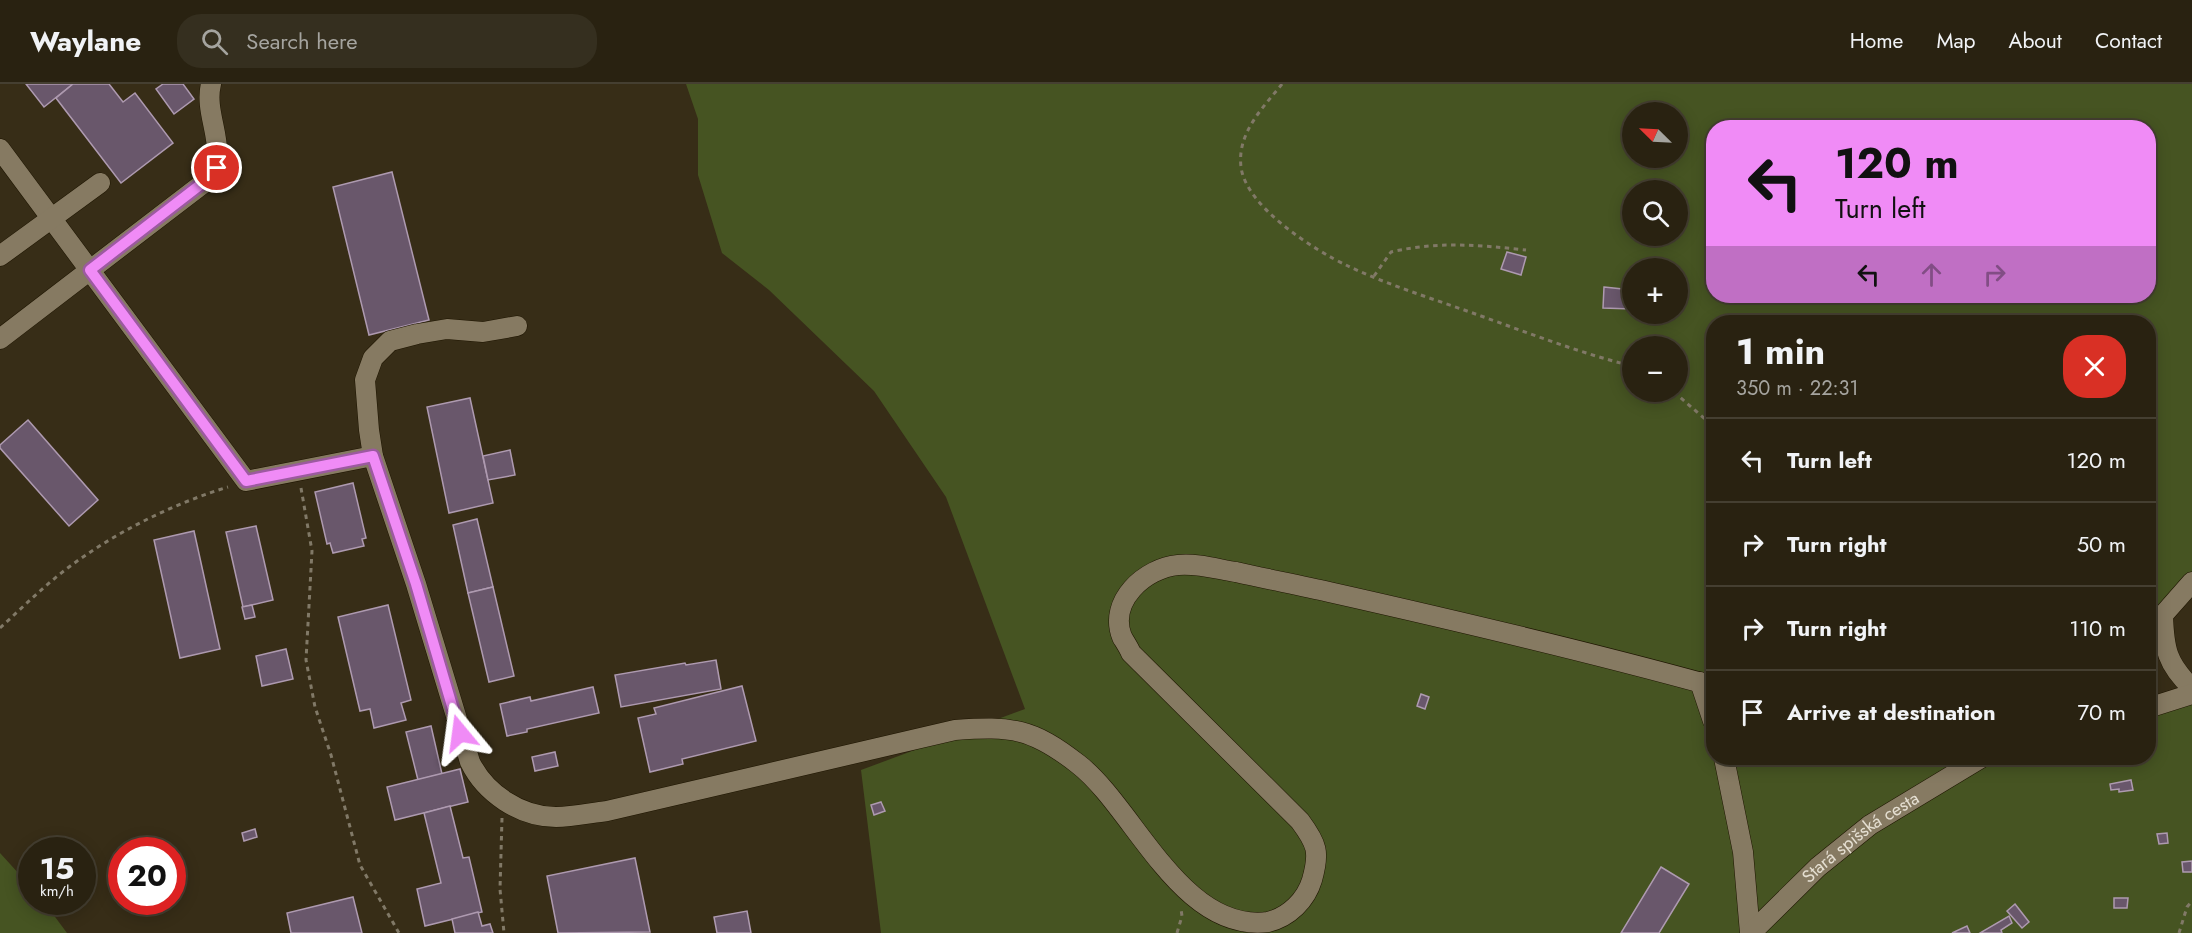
<!DOCTYPE html>
<html lang="en">
<head>
<meta charset="utf-8">
<style>
  :root { --surface:#292211; --page:#352f1f; --text:#f1f3f6; --muted:#a5a49f; --line:#453f31 }
  body { margin:0; font-family:Jost,sans-serif; background:var(--page); color:var(--text); height:100vh; display:flex; flex-direction:column; font-size:22px; white-space:nowrap }
  * { box-sizing:border-box; margin:0 }
  p { font-size:20px; color:var(--muted) }
  .icon { flex:none; width:33px; height:33px; fill:none; stroke:currentColor; stroke-width:2; stroke-linecap:round; stroke-linejoin:round }
  .map { position:relative; flex:1; overflow:hidden }
  .sheet { position:absolute; left:1706px; top:231px; width:450px; height:450px; display:flex; flex-direction:column; background:var(--surface); border-radius:24px; box-shadow:0 3px 15px #0003,0 0 0 2px var(--line) }
  .sheet>* { flex:none }
  .banner { position:absolute; left:1706px; top:36px; width:450px; height:183px; border-radius:24px; box-shadow:0 3px 15px #0003,0 0 0 2px var(--line); background:#f08bf6; color:#111; overflow:hidden }
  .needle { width:39px; rotate:294deg }
  .controls { position:absolute; left:1622px; top:18px; display:grid; gap:12px }
  .controls a { display:grid; place-items:center; width:66px; height:66px; border-radius:50%; background:var(--surface); box-shadow:0 3px 15px #0003,0 0 0 2px var(--line); font-size:30px }
  .speed { position:absolute; left:18px; top:753px; display:flex; gap:12px; font-size:30px; font-weight:700; text-align:center }
  .speed>* { display:grid; place-content:center; width:78px; height:78px; border-radius:50%; background:var(--surface); box-shadow:0 3px 15px #0003,0 0 0 2px var(--line); line-height:1 }
  .speed small { font-size:15px; font-weight:400 }
  .speed .limit { border:9px solid #d22; background:#fff; color:#111 }
  .pin { position:absolute; display:grid; place-items:center; width:51px; height:51px; color:#fff; margin:-26px; border:3px solid #fff; border-radius:50%; box-shadow:0 2px 6px #0007 }
  .me { position:absolute; width:66px; margin:-33px; rotate:344deg; stroke-linejoin:round; filter:drop-shadow(0 0 4px #0008) }
  .turn { display:flex; align-items:center; gap:21px; height:126px; padding:0 30px; font-size:27px }
  .turn .icon { width:78px; height:78px; stroke-width:2.5 }
  .turn b { display:block; font-size:42px; line-height:51px }
  .lanes { display:flex; align-items:center; height:57px; padding:0 30px; background:#0003; justify-content:center; gap:30px; direction:ltr }
  .lanes .off { opacity:.35 }
  .round { display:grid; place-items:center; flex:none; width:63px; height:63px; border-radius:24px; background:var(--page) }
  .head { display:flex; align-items:center; justify-content:space-between; height:102px; padding:0 30px }
  h1 { font-size:36px; font-weight:700; line-height:45px }
  ul { padding:0; list-style:none }
  li { display:flex; align-items:center; gap:18px; height:84px; padding:0 30px; border-top:2px solid var(--line) }
  li div { flex:1 }
  li b { display:block; font-size:22px }
  li em { font-style:normal }
  header { display:flex; align-items:center; gap:36px; box-sizing:border-box; height:84px; padding:0 30px; background:var(--surface); border-bottom:2px solid var(--line) }
  header strong { font-size:28px }
  nav { display:flex; gap:33px; margin-inline-start:auto; font-size:21px }
  .search { width:420px; height:54px; background:var(--page); display:flex; align-items:center; gap:15px; box-sizing:border-box; padding:0 21px; border-radius:24px; color:var(--muted); font-size:22px }
  .map>svg:first-child { display:block }
  .green { fill:#465422; fill-rule:evenodd }
  .building { fill:#69576b; stroke:#ae9ab0; stroke-width:1.5 }
  .lines { fill:none; stroke-linecap:round; stroke-linejoin:round }
  .minor-casing { stroke:#1e1501; stroke-width:21 }
  .path { stroke:#817967; stroke-width:3; stroke-dasharray:4.5 4.5; stroke-linecap:butt }
  .minor { stroke:#867a62; stroke-width:20 }
  .route-casing { stroke:#9c5aa0; stroke-width:15 }
  .route { stroke:#f08bf6; stroke-width:10 }
  .labels { text-anchor:middle; stroke-width:6; stroke-linejoin:round; paint-order:stroke }
  .street-label { font-size:18px; fill:#e5dfd2; stroke:#372d17 }
</style>
</head>
<body>
<header>
<strong>Waylane</strong>
<div class="search"><svg class="icon" aria-label="search" viewBox="0 0 24 24"><circle cx="10" cy="10" r="6"/><path d="M15 15l6 6"/></svg>Search here</div>
<nav><a>Home</a><a>Map</a><a>About</a><a>Contact</a></nav>
</header>
<div class="map">
<svg width="2192" height="849" viewBox="0 0 2192 849">
  <rect width="100%" height="100%" fill="#372d17"/>
  <g class="green">
    <path d="M686 0H2192V498L2148 549V238H1713V674H2148V624L2192 610V849H881L861 686 1025 625 946 413 874 307 769 206 722 169 698 91V35ZM1632 28H1677V74H1632ZM1713 44H2148V212H1713ZM1632 106H1677V152H1632ZM1632 184H1677V230H1632ZM1632 262H1677V308H1632Z"/>
    <polygon points="0,769 31,803 32,818 44,818 67,849 0,849"/>
  </g>
  <g class="building">
    <polygon points="26,0 73,0 44,23"/>
    <polygon points="73,0 109,0 123,18 135,9 173,59 121,99 56,14"/>
    <polygon points="163,0 183,0 194,15 174,30 156,5"/>
    <polygon points="392,88 429,236 369,251 333,103"/>
    <polygon points="1507,168 1526,173 1521,191 1501,185"/>
    <polygon points="1604,203 1632,206 1632,225 1603,224"/>
    <polygon points="470,314 493,419 449,429 427,323"/>
    <polygon points="28,336 98,416 69,442 0,364 0,361"/>
    <polygon points="510,366 515,391 488,396 483,372"/>
    <polygon points="353,399 366,454 362,455 364,462 333,469 330,459 327,460 315,408"/>
    <polygon points="477,435 493,503 468,509 453,441"/>
    <polygon points="256,442 273,516 243,523 226,448"/>
    <polygon points="194,447 220,565 180,574 154,456"/>
    <polygon points="493,503 514,592 489,598 468,509"/>
    <polygon points="252,521 255,533 245,535 242,523"/>
    <polygon points="388,521 411,616 401,619 406,636 374,644 370,625 360,627 338,533"/>
    <polygon points="286,565 293,595 262,602 256,572"/>
    <polygon points="716,576 721,605 621,623 615,591 685,579 686,581"/>
    <polygon points="742,602 756,657 682,675 683,680 650,688 638,634 656,630 654,624"/>
    <polygon points="593,603 599,629 527,645 527,648 507,652 500,620 530,613 531,617"/>
    <polygon points="1421,610 1429,613 1425,625 1417,622"/>
    <polygon points="431,642 442,690 418,696 406,648"/>
    <polygon points="555,668 558,682 535,687 532,673"/>
    <polygon points="460,685 468,718 395,736 387,703"/>
    <polygon points="2131,696 2133,706 2119,708 2119,705 2111,706 2110,700"/>
    <polygon points="881,718 885,727 874,731 871,721"/>
    <polygon points="450,722 463,774 469,773 482,828 425,842 417,805 441,799 424,729"/>
    <polygon points="255,745 257,753 244,757 242,749"/>
    <polygon points="2167,749 2168,759 2159,760 2157,750"/>
    <polygon points="635,774 650,848 558,849 547,792"/>
    <polygon points="2192,777 2192,788 2183,788 2182,778"/>
    <polygon points="1661,783 1689,800 1659,849 1621,849"/>
    <polygon points="353,813 362,849 291,849 287,829"/>
    <polygon points="2114,814 2128,814 2127,824 2114,824"/>
    <polygon points="2015,820 2029,838 2022,844 2007,827"/>
    <polygon points="747,827 751,849 717,849 714,833"/>
    <polygon points="478,828 482,842 490,840 493,849 455,849 452,835"/>
    <polygon points="2009,832 2012,839 2001,846 2002,849 1980,849"/>
    <polygon points="1967,842 1970,849 1952,849"/>
  </g>
  <g class="lines">
    <g class="minor-casing">
      <g id="minor">
        <polyline points="0,65 246,397 373,372"/>
        <polyline points="0,172 100,99"/>
        <path d="M517 242 483 248 447 245 417 250 390 257 373 274 365 296 369 346 373 372 416 500 470 678C485 709 520 733 556 733 573 733 590 729 607 727L955 646C1012 642 1032 644 1078 680 1134 723 1181 849 1268 838 1289 833 1306 816 1312 796 1320 768 1317 760 1300 737L1131 569C1129 564 1125 558 1122 553 1108 517 1145 484 1178 481 1197 479 1217 485 1236 488 1267 495 1298 501 1329 508 1458 537 1586 567 1713 602"/>
        <path d="M0 255 209 95C230 65 203 32 211 0"/>
        <path d="M2192 498 2163 531C2164 565 2167 580 2192 604"/>
        <polyline points="1700,598 1713,637"/>
        <polyline points="2148,624 2192,610"/>
        <polyline points="1724,674 1743,768 1750,849"/>
        <path id="s1" d="M1751 849 1818 783 1870 741 1981 674"/>
      </g>
    </g>
    <g class="path">
      <path d="M1282 0C1262 25 1237 49 1241 83 1246 123 1314 166 1348 182 1390 202 1437 216 1481 232 1531 250 1580 269 1632 282"/>
      <path d="M1374 192 1391 168C1438 157 1478 161 1526 166"/>
      <polyline points="1674,308 1713,342"/>
      <polyline points="301,404 312,467 306,576 315,623 331,671 360,781 399,849"/>
      <path d="M0 544C24 522 47 499 73 480 120 446 173 420 228 403"/>
      <polyline points="502,734 500,805 504,849"/>
      <polyline points="1177,849 1182,832 1181,825"/>
      <polyline points="2179,849 2187,823 2192,817"/>
    </g>
    <use href="#minor" class="minor"/>
  </g>
  <g class="lines">
    <g class="route-casing">
      <polyline id="route" points="217,84 209,94 90,186 246,397 373,372 416,500 460,649"/>
    </g>
    <use href="#route" class="route"/>
  </g>
  <g class="labels">
    <g class="street-label">
      <text dy="6" stroke="none"><textPath href="#s1" startOffset="146">Stará spišská cesta</textPath></text>
    </g>
  </g>
</svg>
<div class="controls">
<a><svg class="needle" viewBox="-14 -14 28 28"><path d="M0-13l5 13h-10z" fill="#e53935"/><path d="M0 13l5-13h-10z" fill="#a5a49f"/></svg></a>
<a><svg class="icon" aria-label="search" viewBox="0 0 24 24"><circle cx="10" cy="10" r="6"/><path d="M15 15l6 6"/></svg></a>
<a>+</a>
<a>−</a>
</div>
<div class="speed"><div>15<small>km/h</small></div><div class="limit">20</div></div>
<div class="pin" style="left:217px;top:84px;background:#d93025"><svg class="icon" aria-label="arrive" viewBox="0 0 24 24"><path d="M6 21V4h12l-3 4 3 4H6"/></svg></div>
<svg class="me" style="left:460px;top:649px" viewBox="-20 -20 40 40"><path d="M0-17L14 15 0 8-14 15z" fill="#f08bf6" stroke="#fff" stroke-width="4"/></svg>
<div class="banner">
<div class="turn"><svg class="icon" aria-label="left" viewBox="0 0 24 24"><path d="M17 20v-9H6M10 6l-5 5 5 5"/></svg><div><b>120 m</b>Turn left</div></div>
<div class="lanes"><svg class="icon" aria-label="left" viewBox="0 0 24 24"><path d="M17 20v-9H6M10 6l-5 5 5 5"/></svg><svg class="icon off" aria-label="ahead" viewBox="0 0 24 24"><path d="M12 20V5M6 11l6-6 6 6"/></svg><svg class="icon off" aria-label="right" viewBox="0 0 24 24"><path d="M7 20v-9h11M14 6l5 5-5 5"/></svg></div>
</div>
<section class="sheet">
<div class="head"><div><h1>1 min</h1><p>350 m · 22:31</p></div><a class="round" style="background:#d93025;color:#fff"><svg class="icon" aria-label="close" viewBox="0 0 24 24"><path d="M6 6l12 12M18 6L6 18"/></svg></a></div>
<ul>
<li><svg class="icon" aria-label="left" viewBox="0 0 24 24"><path d="M17 20v-9H6M10 6l-5 5 5 5"/></svg><div><b>Turn left</b></div><em>120 m</em></li>
<li><svg class="icon" aria-label="right" viewBox="0 0 24 24"><path d="M7 20v-9h11M14 6l5 5-5 5"/></svg><div><b>Turn right</b></div><em>50 m</em></li>
<li><svg class="icon" aria-label="right" viewBox="0 0 24 24"><path d="M7 20v-9h11M14 6l5 5-5 5"/></svg><div><b>Turn right</b></div><em>110 m</em></li>
<li><svg class="icon" aria-label="arrive" viewBox="0 0 24 24"><path d="M6 21V4h12l-3 4 3 4H6"/></svg><div><b>Arrive at destination</b></div><em>70 m</em></li>
</ul>
</section>
</div>
</body>
</html>
